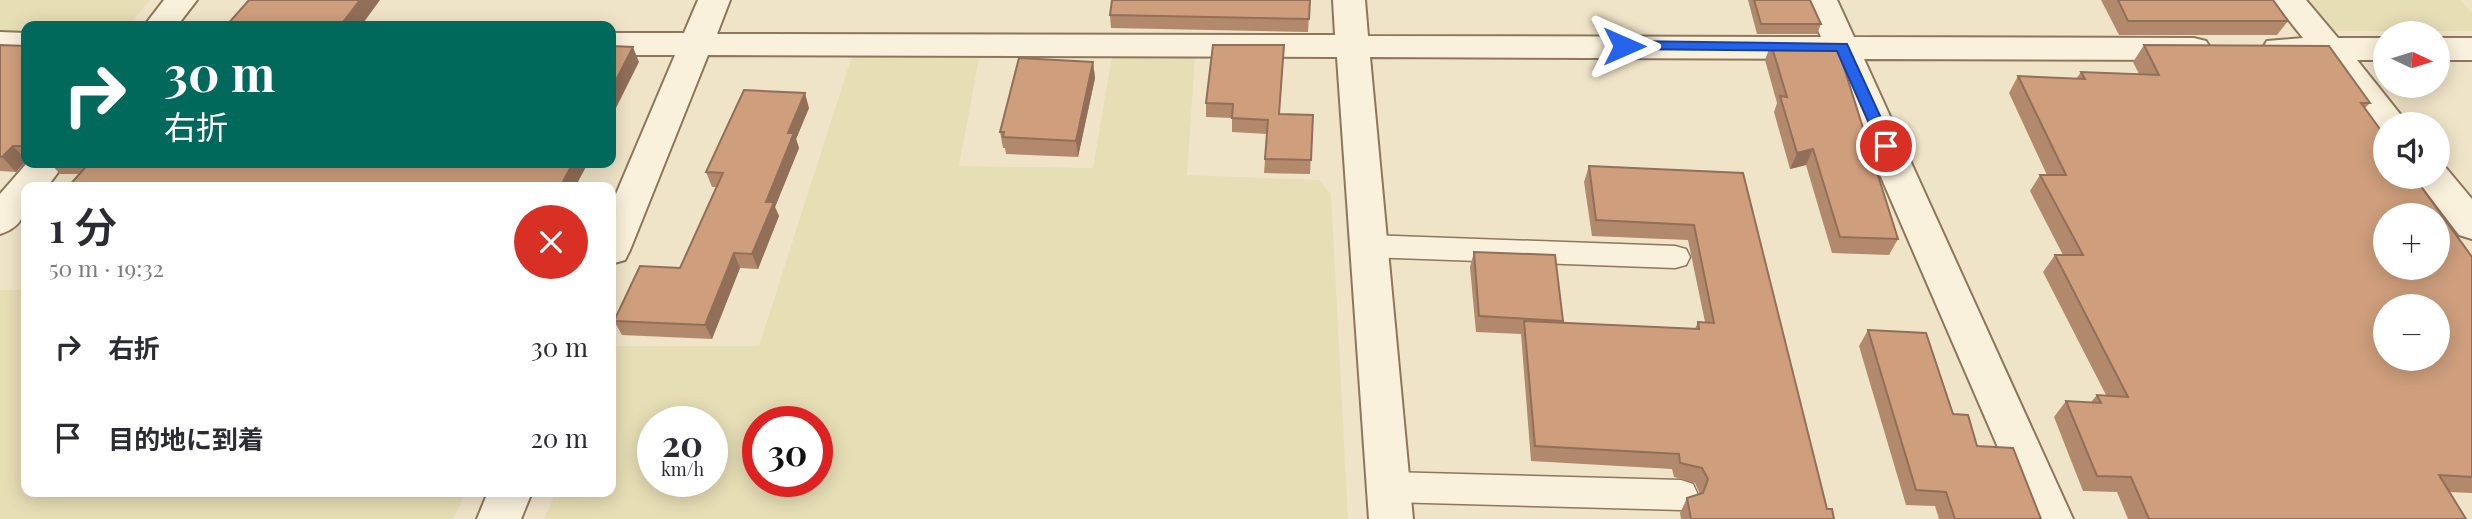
<!DOCTYPE html>
<html lang="ja">
<head>
<meta charset="utf-8">
<style>
  :root { --surface:#fff; --page:#f2f2f3; --text:#2b2b33; --muted:#7c7c81 }
  body { margin:0; font-family:"Playfair Display","Noto Sans JP",serif; background:var(--page); color:var(--text); height:100vh; display:flex; flex-direction:column; font-size:26px; white-space:nowrap }
  * { box-sizing:border-box; margin:0 }
  p { font-size:23px; color:var(--muted) }
  .icon { flex:none; width:38px; height:38px; fill:none; stroke:currentColor; stroke-width:2; stroke-linecap:round; stroke-linejoin:round }
  .map { position:relative; flex:1; overflow:hidden }
  .details { position:absolute; left:21px; top:182px; width:595px; height:315px; display:flex; flex-direction:column; background:var(--surface); border-radius:14px; box-shadow:0 4px 18px #0003 }
  .details>* { flex:none }
  .hud { position:absolute; left:21px; top:21px; width:595px; height:147px; border-radius:14px; box-shadow:0 4px 18px #0003; background:#00695c; color:#fff; overflow:hidden }
  .needle { width:46px; rotate:94deg }
  .tools { position:absolute; left:2373px; top:21px; display:grid; gap:14px }
  .tools a { display:grid; place-items:center; width:77px; height:77px; border-radius:50%; background:var(--surface); box-shadow:0 4px 18px #0003; font-size:35px }
  .speed { position:absolute; left:637px; top:406px; display:flex; gap:14px; font-size:35px; font-weight:700; text-align:center }
  .speed>* { display:grid; place-content:center; width:91px; height:91px; border-radius:50%; background:var(--surface); box-shadow:0 4px 18px #0003; line-height:1 }
  .speed small { font-size:18px; font-weight:400 }
  .speed .limit { border:10px solid #d22; background:#fff; color:#111 }
  .pin { position:absolute; display:grid; place-items:center; width:60px; height:60px; color:#fff; margin:-30px; border:4px solid #fff; border-radius:50%; box-shadow:0 2px 7px #0007 }
  .me { position:absolute; width:77px; margin:-38px; rotate:90deg; stroke-linejoin:round; filter:drop-shadow(0 0 5px #0008) }
  .turn { display:flex; align-items:center; gap:24px; height:147px; padding:0 28px; font-size:32px }
  .turn .icon { width:91px; height:91px; stroke-width:2.5 }
  .turn b { display:block; font-size:49px; line-height:60px }
  .round { display:grid; place-items:center; flex:none; width:74px; height:74px; border-radius:37px; background:var(--page) }
  .summary { display:flex; align-items:center; justify-content:space-between; height:119px; padding:0 28px }
  h1 { font-size:42px; font-weight:600; line-height:52px }
  ul { padding:0; list-style:none }
  li { display:flex; align-items:center; gap:21px; height:91px; padding:0 28px }
  li div { flex:1 }
  li b { display:block; font-size:26px }
  li em { font-style:normal }
  .map>svg:first-child { display:block }
  .farmland { fill:#e6deb5; fill-rule:evenodd }
  .lines { fill:none; stroke-linecap:round; stroke-linejoin:round }
  .lane-casing { stroke:#8d765c; stroke-width:3 }
  .street-casing { stroke:#8d765c; stroke-width:4 }
  .lane { fill:#faf1dc; fill-rule:evenodd }
  .street { fill:#faf1dc; fill-rule:evenodd }
  .wall { fill:#b2896c }
  .shaded-wall { fill:#916f58 }
  .building { fill:#cf9f7d; stroke:#916f58; stroke-width:2; fill-rule:evenodd }
  .route { fill:#2563eb; stroke:#184099; stroke-width:2 }
</style>
</head>
<body>
<div class="map">
<svg width="2472" height="519" viewBox="0 0 2472 519">
  <rect width="100%" height="100%" fill="#f0e4c8"/>
  <g class="farmland">
    <polygon points="0,0 150,0 128,26 26,26 26,34 0,34"/>
    <polygon points="2307,0 2460,0 2472,13 2472,31 2332,31"/>
    <path d="M852 56 979 58 959 166 1093 168 1112 57 1195 56 1187 175 1319 180 1331 194 1348 519H544L556 492H611V358L616 346H759ZM653 422H712V481H653ZM758 422H817V481H758Z"/>
    <polygon points="0,290 26,290 26,492 466,492 453,519 0,519"/>
  </g>
  <g class="lines">
    <g class="lane-casing">
      <g id="lane">
        <polygon points="1368,235 1675,246 1686,249 1690,257 1686,265 1675,268 1368,257 1358,254 1353,246 1358,238"/>
        <polygon points="1389,472 1681,480 1693,484 1698,495 1693,506 1681,510 1389,502 1377,497 1372,487 1377,477"/>
      </g>
    </g>
    <g class="street-casing">
      <g id="street">
        <polygon points="164,0 197,0 177,26 144,26"/>
        <polygon points="698,0 730,0 717,34 1335,35 1333,0 1365,0 1368,36 1821,37 1805,0 1837,0 1854,37 2194,38 2206,41 2211,49 2206,57 2194,60 1864,59 2073,519 2029,519 1830,59 1370,57 1413,519 1369,519 1337,57 708,55 630,250 625,260 611,264 611,206 675,55 611,55 611,33 684,33"/>
        <polygon points="2273,0 2306,0 2338,38 2385,38 2385,60 2357,60 2408,124 2385,124 2385,134 2379,133 2320,60 2279,60 2267,57 2262,49 2267,41 2303,38"/>
        <polygon points="0,32 26,33 26,55 0,54"/>
        <rect x="2438" y="38" width="34" height="22"/>
        <path d="M27 163H65L47 187H26C26 211 25 226 0 234V194Z"/>
        <polygon points="2438,165 2446,168 2472,199 2472,239 2459,235 2415,177 2438,177"/>
        <polygon points="488,492 532,492 521,519 477,519"/>
      </g>
    </g>
    <use href="#lane" class="lane"/>
    <use href="#street" class="street"/>
  </g>
  <g class="wall">
    <polygon points="1310,0 1308,32 1111,28 1110,15"/>
    <polygon points="1748,0 1810,0 1821,24 1817,34 1757,34"/>
    <polygon points="2101,0 2273,0 2288,21 2277,35 2119,35"/>
    <polygon points="1771,44 1898,239 1889,255 1832,253 1806,165 1790,169 1774,112 1777,103 1765,60"/>
    <polygon points="0,45 26,46 26,161 16,172 0,171"/>
    <polygon points="1213,45 1279,114 1313,115 1310,174 1264,173 1267,134 1232,132 1232,118 1206,117 1206,103"/>
    <polygon points="2144,45 2370,103 2365,108 2472,257 2472,493 2449,492 2466,519 2128,519 2117,492 2083,491 2054,417 2066,401 2091,402 2097,395 2106,395 2043,272 2055,255 2063,255 2030,191 2040,175 2047,175 2009,93 2018,76 2076,79 2081,72 2139,74 2133,62"/>
    <polygon points="1093,62 1095,78 1078,157 1006,154 1005,148 1003,148 1000,132"/>
    <polygon points="809,108 796,139 799,148 775,207 779,216 758,269 740,268 712,339 622,335 614,321 680,268 716,187 712,187 706,172"/>
    <polygon points="50,163 588,163 575,187 68,187 79,174 60,174"/>
    <polygon points="1589,166 1743,173 1827,509 1834,519 1681,519 1680,513 1687,498 1700,494 1695,483 1674,477 1672,469 1531,461 1521,334 1476,332 1470,267 1474,252 1563,321 1563,323 1695,329 1698,322 1705,322 1688,240 1592,236 1584,182"/>
    <polygon points="1868,330 1953,414 1977,446 2041,519 1939,519 1935,506 1906,505 1859,346"/>
  </g>
  <g class="shaded-wall">
    <polygon points="360,0 380,0 361,26 340,26"/>
    <polygon points="633,47 639,62 611,118 611,90"/>
    <polygon points="1093,62 1095,78 1078,157 1076,141"/>
    <polygon points="805,93 809,108 796,139 799,148 775,207 779,216 758,269 752,254 766,202 788,133"/>
    <polygon points="13,146 26,160 26,161 16,172 2,157"/>
    <polygon points="1813,149 1806,165 1790,169 1797,153"/>
    <polygon points="573,163 588,163 575,187 560,187"/>
    <polygon points="734,253 740,268 712,339 705,325"/>
  </g>
  <g class="building">
    <polygon points="249,0 360,0 340,26 226,26"/>
    <polygon points="1112,0 1310,0 1309,19 1110,15"/>
    <polygon points="1754,0 1810,0 1821,24 1761,24"/>
    <polygon points="2118,0 2273,0 2288,21 2128,21"/>
    <polygon points="1771,44 1835,45 1840,55 1898,239 1840,237 1813,149 1797,153 1780,96 1787,97"/>
    <polygon points="0,45 26,46 26,146 13,146 2,157 0,157"/>
    <polygon points="1213,45 1284,45 1279,114 1313,115 1311,160 1265,159 1268,120 1232,118 1233,104 1206,103"/>
    <path d="M2144 45 2329 46 2370 103H2361L2385 136V177H2414L2472 257V477L2439 475 2466 519H2149L2131 477 2097 476 2066 401 2101 403 2097 395 2128 397 2055 255H2083L2040 175H2066L2018 76 2085 79 2081 72 2159 75ZM2385 215H2438V268H2385ZM2385 306H2438V359H2385Z"/>
    <polygon points="611,46 633,47 611,90"/>
    <polygon points="1019,58 1093,62 1076,141 1003,137 1004,132 1000,132"/>
    <polygon points="744,90 805,93 788,133 794,133 766,202 774,202 752,254 734,253 705,325 614,321 640,266 680,268 723,173 706,172"/>
    <polygon points="89,163 573,163 560,187 68,187"/>
    <polygon points="1589,166 1743,173 1827,509 1832,509 1834,519 1691,519 1687,498 1703,493 1708,479 1702,468 1680,463 1679,454 1535,446 1524,321 1699,329 1698,322 1714,323 1694,225 1596,220"/>
    <polygon points="1474,252 1555,255 1563,321 1479,316"/>
    <polygon points="1868,330 1926,333 1953,414 1968,415 1977,446 2013,448 2041,519 1955,519 1946,492 1916,490"/>
  </g>
  <polygon class="route" points="1624,41 1847,44 1894,146 1886,151 1879,146 1837,51 1619,49 1619,43"/>
</svg>
<div class="tools">
<a><svg class="needle" viewBox="-14 -14 28 28"><path d="M0-13l5 13h-10z" fill="#e53935"/><path d="M0 13l5-13h-10z" fill="#7c7c81"/></svg></a>
<a><svg class="icon" aria-label="sound" viewBox="0 0 24 24"><path d="M4 9h4l5-4v14l-5-4H4zM17 9q2 3 0 6"/></svg></a>
<a>+</a>
<a>−</a>
</div>
<div class="speed"><div>20<small>km/h</small></div><div class="limit">30</div></div>
<div class="pin" style="left:1886px;top:146px;background:#d93025"><svg class="icon" aria-label="arrive" viewBox="0 0 24 24"><path d="M6 21V4h12l-3 4 3 4H6"/></svg></div>
<svg class="me" style="left:1624px;top:46px" viewBox="-20 -20 40 40"><path d="M0-17L14 15 0 8-14 15z" fill="#2563eb" stroke="#fff" stroke-width="4"/></svg>
<div class="hud">
<div class="turn"><svg class="icon" aria-label="right" viewBox="0 0 24 24"><path d="M7 20v-9h11M14 6l5 5-5 5"/></svg><div><b>30 m</b>右折</div></div>
</div>
<section class="details">
<div class="summary"><div><h1>1 分</h1><p>50 m · 19:32</p></div><a class="round" style="background:#d93025;color:#fff"><svg class="icon" aria-label="close" viewBox="0 0 24 24"><path d="M6 6l12 12M18 6L6 18"/></svg></a></div>
<ul>
<li><svg class="icon" aria-label="right" viewBox="0 0 24 24"><path d="M7 20v-9h11M14 6l5 5-5 5"/></svg><div><b>右折</b></div><em>30 m</em></li>
<li><svg class="icon" aria-label="arrive" viewBox="0 0 24 24"><path d="M6 21V4h12l-3 4 3 4H6"/></svg><div><b>目的地に到着</b></div><em>20 m</em></li>
</ul>
</section>
</div>
</body>
</html>
